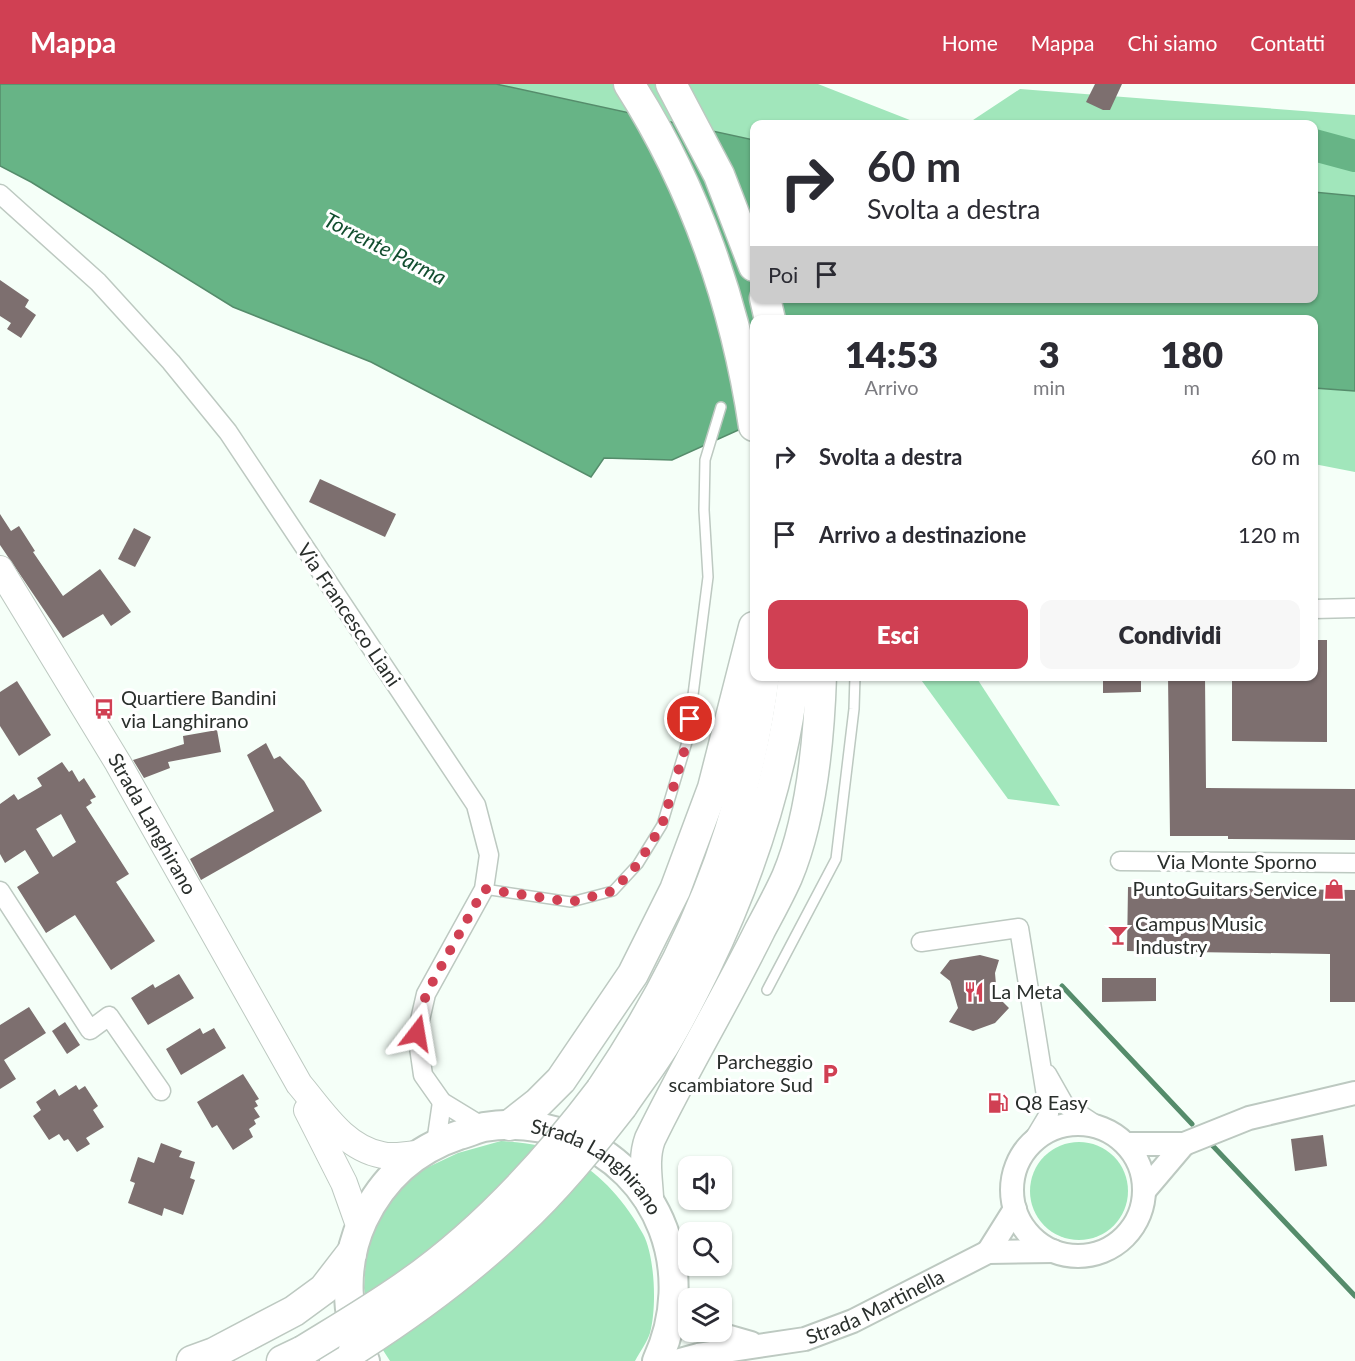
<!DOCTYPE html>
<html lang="it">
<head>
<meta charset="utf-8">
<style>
  :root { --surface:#fff; --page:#f7f7f7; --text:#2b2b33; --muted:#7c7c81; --accent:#d04053 }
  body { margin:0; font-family:Lato,sans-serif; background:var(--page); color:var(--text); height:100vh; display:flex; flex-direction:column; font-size:22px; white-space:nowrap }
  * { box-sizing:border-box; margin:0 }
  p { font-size:20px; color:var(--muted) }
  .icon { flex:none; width:33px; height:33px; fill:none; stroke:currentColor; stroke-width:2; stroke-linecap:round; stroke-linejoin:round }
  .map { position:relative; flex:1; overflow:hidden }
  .panel { position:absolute; left:750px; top:231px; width:568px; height:366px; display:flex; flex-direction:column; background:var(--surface); border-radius:12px; box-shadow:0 2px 4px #0004 }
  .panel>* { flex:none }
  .hud { position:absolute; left:750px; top:36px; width:568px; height:183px; border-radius:12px; box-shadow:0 2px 4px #0004; background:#fff; color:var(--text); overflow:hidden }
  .controls { position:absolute; left:678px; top:1072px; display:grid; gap:12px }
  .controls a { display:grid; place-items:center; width:54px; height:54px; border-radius:12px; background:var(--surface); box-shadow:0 2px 4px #0004; font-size:30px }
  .pin { position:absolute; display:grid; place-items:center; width:51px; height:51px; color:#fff; margin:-26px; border:3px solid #fff; border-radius:50%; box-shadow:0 2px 6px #0007 }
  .me { position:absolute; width:66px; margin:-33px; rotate:14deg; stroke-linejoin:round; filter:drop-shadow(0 0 4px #0008) }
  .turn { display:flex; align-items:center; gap:21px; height:126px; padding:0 18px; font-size:27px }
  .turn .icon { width:78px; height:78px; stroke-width:2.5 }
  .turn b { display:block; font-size:42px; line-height:51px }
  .then { display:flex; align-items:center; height:57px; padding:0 18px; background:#0003; gap:12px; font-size:22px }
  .eta { display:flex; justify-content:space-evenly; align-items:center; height:102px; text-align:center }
  .eta b { font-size:36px; font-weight:800; line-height:42px }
  .action { display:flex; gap:12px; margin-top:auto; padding:12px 18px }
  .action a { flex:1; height:69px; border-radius:12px; background:var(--accent); color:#fff; font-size:24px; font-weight:800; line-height:69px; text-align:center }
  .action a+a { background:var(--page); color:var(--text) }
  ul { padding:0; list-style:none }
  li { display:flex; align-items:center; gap:18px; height:78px; padding:0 18px }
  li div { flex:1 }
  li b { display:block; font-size:22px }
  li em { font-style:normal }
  header { display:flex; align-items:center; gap:36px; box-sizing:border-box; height:84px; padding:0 30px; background:var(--accent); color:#fff }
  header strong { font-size:28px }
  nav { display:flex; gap:33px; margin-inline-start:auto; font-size:21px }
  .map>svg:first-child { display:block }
  .green { fill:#a1e6bb }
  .water { fill:#67b486; stroke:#558c6b; stroke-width:1.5 }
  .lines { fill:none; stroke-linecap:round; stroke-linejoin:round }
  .stream { stroke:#558c6b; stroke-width:5 }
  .river { stroke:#67b486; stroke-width:32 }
  .building { fill:#7d6f6f; fill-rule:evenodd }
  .service-casing { stroke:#bdc9c1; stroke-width:12 }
  .minor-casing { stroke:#bdc9c1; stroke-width:21 }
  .tertiary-casing { stroke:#bdc9c1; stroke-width:26 }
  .secondary-casing { stroke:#bdc9c1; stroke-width:28 }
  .primary-casing { stroke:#bdc9c1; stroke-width:32 }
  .trunk-casing { stroke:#bdc9c1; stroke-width:33 }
  .service { stroke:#fff; stroke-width:9 }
  .minor { stroke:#fff; stroke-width:18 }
  .tertiary { stroke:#fff; stroke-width:22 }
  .secondary { stroke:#fff; stroke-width:26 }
  .primary { stroke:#fff; stroke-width:28 }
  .trunk { stroke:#fff; stroke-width:30 }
  .trunk-bridge-casing { stroke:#bdc9c1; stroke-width:33; stroke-linecap:butt }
  .trunk-bridge { stroke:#fff; stroke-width:30 }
  .route { stroke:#d04053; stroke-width:10; stroke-dasharray:0 18 }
  .labels { text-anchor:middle; stroke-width:6; stroke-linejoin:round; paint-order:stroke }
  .street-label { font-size:20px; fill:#2a2f2c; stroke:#fff }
  .poi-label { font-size:20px; fill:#2a2f2c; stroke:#fff; text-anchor:start }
  .water-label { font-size:21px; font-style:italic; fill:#124e2f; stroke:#fff }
</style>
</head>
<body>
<header>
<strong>Mappa</strong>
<nav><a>Home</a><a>Mappa</a><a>Chi siamo</a><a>Contatti</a></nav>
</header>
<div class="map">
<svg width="1355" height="1277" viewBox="0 0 1355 1277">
  <rect width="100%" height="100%" fill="#f5fff8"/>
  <g class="green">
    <polygon points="496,0 818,0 920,40 754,40 754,56"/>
    <polygon points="1020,5 1355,31 1355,112 1314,108 1314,40 967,40"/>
    <polygon points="1314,304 1355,307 1355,388 1314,380"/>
    <polygon points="919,593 976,593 1060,722 1008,715"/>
    <path d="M501 1057C526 1059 550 1061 572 1074 601 1090 627 1120 643 1150 655 1172 657 1224 650 1249 647 1258 640 1268 635 1277H390L372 1249 364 1204 366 1172 375 1141 394 1112 422 1086 458 1069Z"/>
    <circle cx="1079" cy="1107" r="49"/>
  </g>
  <polygon class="water" points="0,0 496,0 754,56 754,214 1314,214 1314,108 1355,112 1355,307 1314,304 1314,236 754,236 754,339 672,376 604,374 591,393 371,278 233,223 31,98 0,82"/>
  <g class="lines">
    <g class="stream">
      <polyline points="1062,902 1192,1040"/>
      <polyline points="1212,1061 1355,1212"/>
    </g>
    <polyline class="river" points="1314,61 1355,72"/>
  </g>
  <g class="building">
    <polygon points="1095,0 1122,0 1110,26 1103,26 1086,18"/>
    <polygon points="0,196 29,216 25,223 36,231 21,254 7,245 11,239 0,232"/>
    <polygon points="320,395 396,430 385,453 309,418"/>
    <polygon points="0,430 11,447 19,442 35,467 33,468 63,512 100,485 131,528 111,542 103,530 63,554 0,461"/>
    <polygon points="134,444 151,453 135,483 118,475"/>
    <polygon points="1314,556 1327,556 1327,658 1232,657 1232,592 1314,592"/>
    <polygon points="1103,592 1141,592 1141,608 1103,609"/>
    <polygon points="1168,592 1205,592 1206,704 1355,705 1355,756 1228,755 1228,752 1170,752"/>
    <polygon points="17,597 51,651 19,672 0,642 0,608"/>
    <polygon points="217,646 221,668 168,678 170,684 144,694 133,676 184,660 183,652"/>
    <polygon points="266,659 274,675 280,672 304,697 322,727 201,796 190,775 274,727 247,671"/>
    <path d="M62 678 69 688 72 686 79 698 84 694 96 713 90 716 92 719 86 723 129 790 116 798 155 857 111 886 75 831 46 849 17 803 39 789 25 766 5 779 0 770V720L14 710 18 716 42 702 37 694ZM61 730 76 758 53 773 36 745Z"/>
    <polygon points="1128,803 1355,806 1355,918 1330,918 1330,870 1127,867"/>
    <polygon points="980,871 999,876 995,889 997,912 1009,924 995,939 973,947 949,938 958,924 950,897 940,889 950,876"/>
    <polygon points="179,890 194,914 148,941 131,914 153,900 155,904"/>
    <polygon points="1102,894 1156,894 1156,917 1102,918"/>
    <polygon points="29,923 46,949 4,976 16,995 0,1005 0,941"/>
    <polygon points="65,938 80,961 67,970 52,947"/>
    <polygon points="200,944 203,950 214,944 226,964 181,991 166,965"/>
    <polygon points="243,990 259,1015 255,1017 258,1022 254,1024 260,1033 254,1036 256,1040 249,1045 253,1053 233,1066 217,1041 212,1044 197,1018"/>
    <polygon points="76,1001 79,1006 85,1002 98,1022 93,1026 104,1043 86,1054 90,1060 77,1068 68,1055 64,1057 59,1050 49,1056 33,1032 41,1026 36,1018 55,1005 59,1012"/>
    <polygon points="1323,1051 1327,1082 1295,1087 1291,1055"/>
    <polygon points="161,1059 182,1067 179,1073 195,1078 190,1094 195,1096 183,1131 164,1124 162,1132 128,1119 135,1099 130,1097 138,1073 154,1079"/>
  </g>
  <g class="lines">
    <g class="service-casing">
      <g id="service">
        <polyline points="484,805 571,818 613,807 638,780 662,741 687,658 708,493 704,426 705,376 721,323"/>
        <polyline points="767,906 836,775 854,625 855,592"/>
      </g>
    </g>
    <g class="minor-casing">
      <g id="minor">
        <polyline points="0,110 98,198 171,278 228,348 476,721 489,771 484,805 426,910 417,949 423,991 442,1018 483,1043"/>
        <polyline points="1314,525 1355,524"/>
        <polyline points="1120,777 1355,779"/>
        <polyline points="0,807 90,946 109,932 161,1007"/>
        <polyline points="921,858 1019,844 1049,1030 1031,1060"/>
        <polyline points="1047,990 1064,1020 1099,1043"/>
        <polyline points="436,1059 442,1018"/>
      </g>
    </g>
    <g class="tertiary-casing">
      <g id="tertiary">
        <circle cx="1078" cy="1106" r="66"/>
        <polyline points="1126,1060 1184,1060 1249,1034 1355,1009"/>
        <polyline points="1145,1106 1184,1060"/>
        <polyline points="988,1168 1015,1125"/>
        <polyline points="717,1248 723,1251 751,1259"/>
        <path id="s1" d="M676 1277 698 1271 805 1255 853 1237 988 1168 1053 1167"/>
      </g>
    </g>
    <g class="secondary-casing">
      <g id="secondary">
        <path id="s2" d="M0 485 118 679 299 1000C322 1027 344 1064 382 1071 393 1074 407 1070 419 1070"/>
        <polyline points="307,1026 344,1099 360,1144"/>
      </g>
    </g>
    <g class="primary-casing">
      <g id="primary">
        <path id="s3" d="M365 1277C345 1233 342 1181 363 1136 383 1094 414 1066 459 1051 467 1049 476 1045 484 1043 513 1038 543 1042 569 1052 661 1087 698 1189 657 1277"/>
      </g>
    </g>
    <g class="trunk-casing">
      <g id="trunk">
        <path d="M629 0C695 103 736 222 754 342"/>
        <polyline points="671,0 719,91 754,182"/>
        <polyline points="765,214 770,236"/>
        <path d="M601 1006C688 878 744 747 764 592"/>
        <path d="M622 1022C636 1001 651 982 664 961 679 937 692 910 705 884 749 793 782 694 794 592"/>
        <polyline points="510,1041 538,1019 561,996 633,890 675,806 713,704 754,543"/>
        <path d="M648 1113C647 1094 643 1074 650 1055 684 985 725 917 760 846 769 829 779 811 787 793 811 736 819 654 821 592"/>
        <polyline points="192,1277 214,1269 294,1227 324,1205 351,1170"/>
        <polyline points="282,1277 303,1267"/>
        <polyline points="335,1277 354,1266"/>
      </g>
    </g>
    <use href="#service" class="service"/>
    <use href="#minor" class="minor"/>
    <use href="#tertiary" class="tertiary"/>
    <use href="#secondary" class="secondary"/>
    <use href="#primary" class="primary"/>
    <use href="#trunk" class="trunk"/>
    <g class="trunk-bridge-casing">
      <g id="trunk-bridge">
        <path d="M354 1266C412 1229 467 1189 517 1141 556 1105 590 1063 622 1022"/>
        <path d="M303 1267C337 1246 371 1226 404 1203 481 1150 545 1080 601 1006"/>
      </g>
    </g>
    <use href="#trunk-bridge" class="trunk-bridge"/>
  </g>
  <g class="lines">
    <polyline class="route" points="417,949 426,910 484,805 571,818 613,807 638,780 662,741 687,658 690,635"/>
  </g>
  <defs>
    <g id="bus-bare" transform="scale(1.62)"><path d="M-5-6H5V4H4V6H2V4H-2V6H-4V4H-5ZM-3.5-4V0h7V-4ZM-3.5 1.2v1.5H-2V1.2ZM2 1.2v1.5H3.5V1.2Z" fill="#d04053" stroke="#fff" stroke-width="2.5" paint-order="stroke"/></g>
    <g id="shop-bare" transform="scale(1.62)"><path d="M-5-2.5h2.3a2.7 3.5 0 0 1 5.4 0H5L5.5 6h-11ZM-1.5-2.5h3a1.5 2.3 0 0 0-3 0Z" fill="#d04053" stroke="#fff" stroke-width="2.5" paint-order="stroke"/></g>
    <g id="bar-bare" transform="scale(1.62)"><path d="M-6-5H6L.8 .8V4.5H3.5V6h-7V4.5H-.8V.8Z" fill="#d04053" stroke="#fff" stroke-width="2.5" paint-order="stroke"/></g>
    <g id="restaurant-bare" transform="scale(1.62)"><path d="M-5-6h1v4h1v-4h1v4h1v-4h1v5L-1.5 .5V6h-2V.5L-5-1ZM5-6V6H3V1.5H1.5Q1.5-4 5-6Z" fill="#d04053" stroke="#fff" stroke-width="2.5" paint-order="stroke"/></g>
    <g id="parking-bare" transform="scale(1.62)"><path d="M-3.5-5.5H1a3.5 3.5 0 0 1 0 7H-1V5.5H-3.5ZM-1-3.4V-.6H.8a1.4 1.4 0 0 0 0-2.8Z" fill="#d04053" stroke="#fff" stroke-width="2.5" paint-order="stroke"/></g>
    <g id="fuel-bare" transform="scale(1.62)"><path d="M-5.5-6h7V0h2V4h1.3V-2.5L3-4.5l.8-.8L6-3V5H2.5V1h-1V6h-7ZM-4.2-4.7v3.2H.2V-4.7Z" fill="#d04053" stroke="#fff" stroke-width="2.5" paint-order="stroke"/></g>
  </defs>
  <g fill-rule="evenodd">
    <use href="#bus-bare" x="104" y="625"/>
    <use href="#shop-bare" x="1334" y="805"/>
    <use href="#bar-bare" x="1118" y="851"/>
    <use href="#restaurant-bare" x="974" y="908"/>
    <use href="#parking-bare" x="830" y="990"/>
    <use href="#fuel-bare" x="998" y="1019"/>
  </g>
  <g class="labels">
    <g class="street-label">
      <text transform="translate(349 531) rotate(56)" y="7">Via Francesco Liani</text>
      <text dy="7" stroke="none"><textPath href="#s2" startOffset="297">Strada Langhirano</textPath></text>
      <text x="1237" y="785">Via Monte Sporno</text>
      <text dy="7" stroke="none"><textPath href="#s3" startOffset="430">Strada Langhirano</textPath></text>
      <text dy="7" stroke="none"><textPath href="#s1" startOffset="208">Strada Martinella</textPath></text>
    </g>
    <g class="poi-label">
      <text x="121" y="621">Quartiere Bandini<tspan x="121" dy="23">via Langhirano</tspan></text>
      <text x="1317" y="812" text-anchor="end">PuntoGuitars Service</text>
      <text x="1135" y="847">Campus Music<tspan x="1135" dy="23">Industry</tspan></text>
      <text x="991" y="915">La Meta</text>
      <text x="813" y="985" text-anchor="end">Parcheggio<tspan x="813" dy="23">scambiatore Sud</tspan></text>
      <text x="1015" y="1026">Q8 Easy</text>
    </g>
    <g class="water-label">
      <text transform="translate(385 165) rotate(27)" y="7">Torrente Parma</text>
    </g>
  </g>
</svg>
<div class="controls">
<a><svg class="icon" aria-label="sound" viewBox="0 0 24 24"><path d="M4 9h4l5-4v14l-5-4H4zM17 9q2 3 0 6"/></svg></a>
<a><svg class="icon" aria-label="search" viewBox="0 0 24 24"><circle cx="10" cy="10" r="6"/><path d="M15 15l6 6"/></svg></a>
<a><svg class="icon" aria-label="layers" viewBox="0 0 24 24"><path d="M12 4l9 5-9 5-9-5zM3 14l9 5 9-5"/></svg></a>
</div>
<div class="pin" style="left:690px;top:635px;background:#d93025"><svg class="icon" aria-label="arrive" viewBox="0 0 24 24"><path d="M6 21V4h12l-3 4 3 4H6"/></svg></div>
<svg class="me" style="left:417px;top:949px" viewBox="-20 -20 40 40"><path d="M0-17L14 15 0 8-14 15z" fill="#d04053" stroke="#fff" stroke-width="4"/></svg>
<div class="hud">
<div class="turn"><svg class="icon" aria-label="right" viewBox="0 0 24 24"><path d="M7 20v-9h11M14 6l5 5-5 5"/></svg><div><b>60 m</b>Svolta a destra</div></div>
<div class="then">Poi<svg class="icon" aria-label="arrive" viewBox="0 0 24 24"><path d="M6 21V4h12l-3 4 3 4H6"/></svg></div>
</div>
<section class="panel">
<div class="eta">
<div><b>14:53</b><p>Arrivo</p></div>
<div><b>3</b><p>min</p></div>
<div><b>180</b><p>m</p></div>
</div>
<ul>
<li><svg class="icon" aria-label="right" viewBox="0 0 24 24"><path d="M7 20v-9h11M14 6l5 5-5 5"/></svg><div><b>Svolta a destra</b></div><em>60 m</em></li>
<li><svg class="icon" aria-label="arrive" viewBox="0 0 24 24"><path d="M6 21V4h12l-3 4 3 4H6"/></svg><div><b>Arrivo a destinazione</b></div><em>120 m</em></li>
</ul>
<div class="action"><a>Esci</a><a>Condividi</a></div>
</section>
</div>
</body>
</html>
